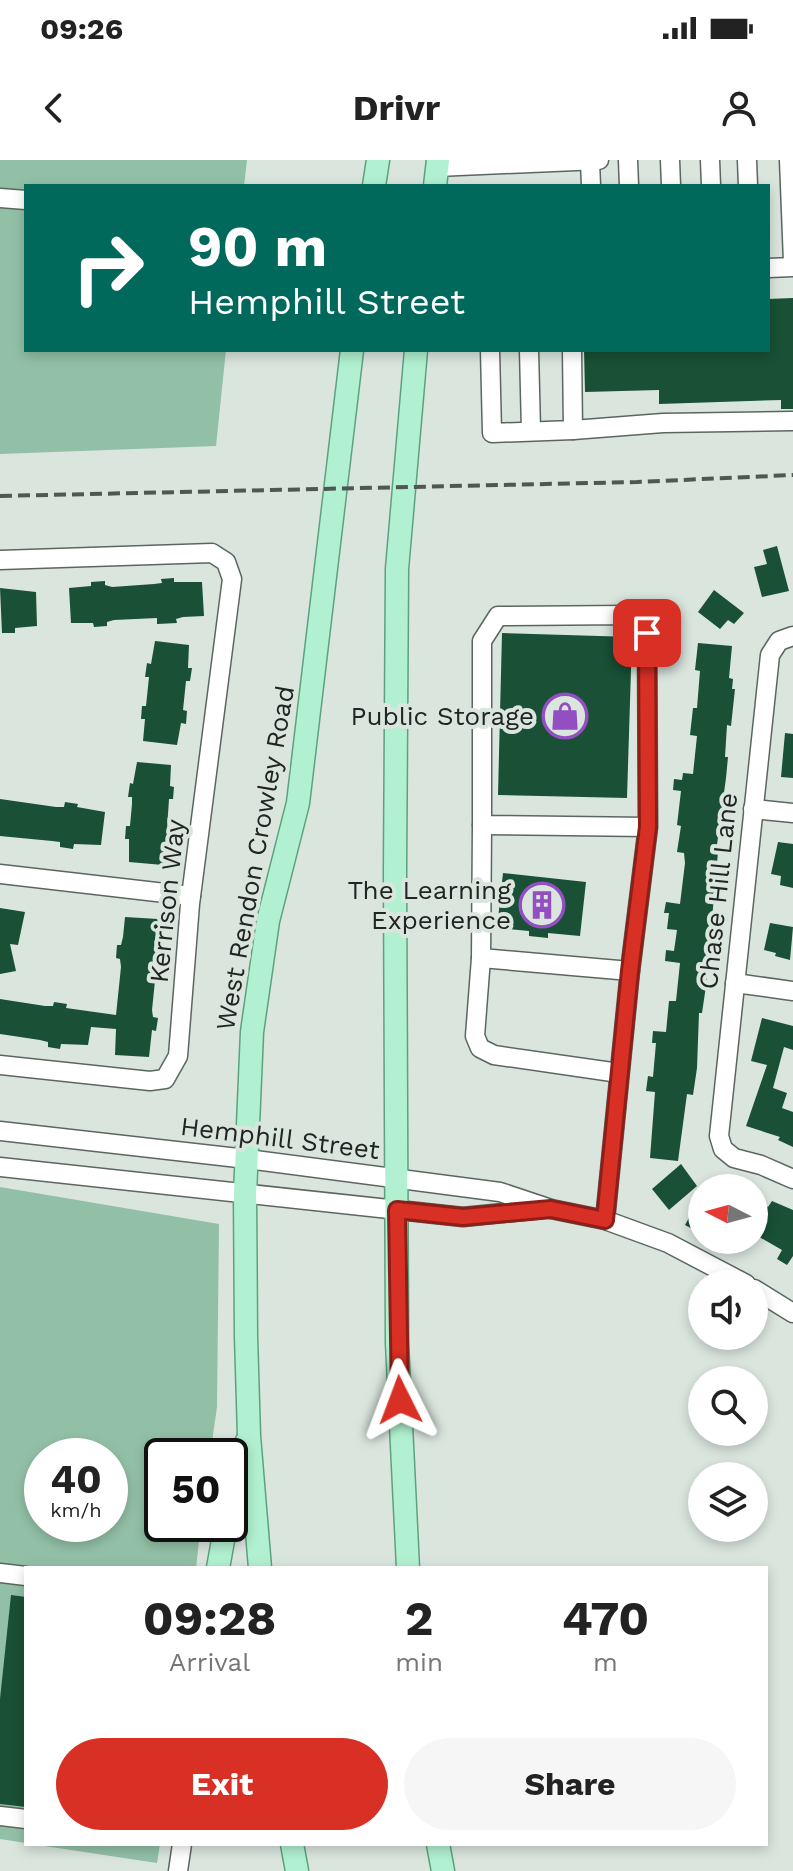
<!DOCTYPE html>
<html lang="en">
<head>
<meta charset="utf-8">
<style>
  :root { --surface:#fff; --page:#f6f6f6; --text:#222; --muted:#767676; --accent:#d93025 }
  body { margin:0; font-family:"Work Sans",sans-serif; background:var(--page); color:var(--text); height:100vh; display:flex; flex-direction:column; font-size:30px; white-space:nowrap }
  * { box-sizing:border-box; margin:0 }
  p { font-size:26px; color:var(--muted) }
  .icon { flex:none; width:44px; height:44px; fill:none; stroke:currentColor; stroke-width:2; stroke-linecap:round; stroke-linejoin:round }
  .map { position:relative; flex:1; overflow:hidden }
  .panel { position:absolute; left:24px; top:1406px; width:744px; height:280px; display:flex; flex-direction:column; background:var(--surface); border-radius:0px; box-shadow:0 4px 12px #0003 }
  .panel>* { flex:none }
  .hud { position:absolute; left:24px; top:24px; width:746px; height:168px; border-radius:0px; box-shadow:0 4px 12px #0003; background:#00695c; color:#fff; overflow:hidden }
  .needle { width:52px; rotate:276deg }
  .controls { position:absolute; left:688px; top:1014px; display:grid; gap:16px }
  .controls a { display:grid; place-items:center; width:80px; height:80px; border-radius:50%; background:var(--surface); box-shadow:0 4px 12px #0003; font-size:40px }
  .speed { position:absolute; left:24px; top:1278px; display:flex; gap:16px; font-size:40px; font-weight:700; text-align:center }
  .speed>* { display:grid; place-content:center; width:104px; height:104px; border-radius:50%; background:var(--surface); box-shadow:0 4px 12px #0003; line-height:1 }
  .speed small { font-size:20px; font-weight:400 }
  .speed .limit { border:4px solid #111; border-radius:12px; background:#fff; color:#111 }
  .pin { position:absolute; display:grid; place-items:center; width:68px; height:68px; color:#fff; margin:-34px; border-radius:16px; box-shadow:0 4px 12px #0006 }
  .me { position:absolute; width:88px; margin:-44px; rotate:357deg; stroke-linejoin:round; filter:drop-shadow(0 0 6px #0008) }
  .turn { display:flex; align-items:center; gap:28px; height:168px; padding:0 32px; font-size:36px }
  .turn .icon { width:104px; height:104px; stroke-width:2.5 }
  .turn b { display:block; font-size:56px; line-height:68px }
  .eta { display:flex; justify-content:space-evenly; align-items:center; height:136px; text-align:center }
  .eta b { font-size:48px; font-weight:700; line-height:56px }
  .primary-button { display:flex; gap:16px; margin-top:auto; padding:16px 32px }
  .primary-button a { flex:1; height:92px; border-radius:48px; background:var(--accent); color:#fff; font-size:32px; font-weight:700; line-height:92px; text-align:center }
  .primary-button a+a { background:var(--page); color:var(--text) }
  .status { display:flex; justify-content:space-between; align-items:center; height:56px; padding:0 40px; background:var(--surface); direction:ltr }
  .status svg { height:22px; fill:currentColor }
  header { display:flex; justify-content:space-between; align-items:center; height:104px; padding:0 32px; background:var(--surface); font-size:36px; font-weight:700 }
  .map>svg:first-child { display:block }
  .green { fill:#92c0a6; fill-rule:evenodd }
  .building { fill:#195036 }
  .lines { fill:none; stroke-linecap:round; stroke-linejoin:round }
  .minor-casing { stroke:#5c6660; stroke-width:21 }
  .major-casing { stroke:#5ca27e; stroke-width:25 }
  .minor { stroke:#fff; stroke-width:18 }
  .major { stroke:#b1f0d0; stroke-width:22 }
  .rail { stroke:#505653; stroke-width:4; stroke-dasharray:12 6; stroke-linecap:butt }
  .route-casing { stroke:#8d1f18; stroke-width:20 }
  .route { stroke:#d93025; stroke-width:14 }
  .labels { text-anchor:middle; stroke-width:8; stroke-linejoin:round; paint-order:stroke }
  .poi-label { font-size:26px; fill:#202422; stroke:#dae5de; text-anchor:end }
  .street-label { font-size:26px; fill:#202422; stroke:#dae5de }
</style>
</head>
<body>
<div class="status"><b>09:26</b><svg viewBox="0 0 49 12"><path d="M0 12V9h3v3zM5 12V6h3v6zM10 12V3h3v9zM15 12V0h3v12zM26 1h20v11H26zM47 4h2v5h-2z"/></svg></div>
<header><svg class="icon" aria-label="back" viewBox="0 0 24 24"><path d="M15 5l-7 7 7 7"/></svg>Drivr<svg class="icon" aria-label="person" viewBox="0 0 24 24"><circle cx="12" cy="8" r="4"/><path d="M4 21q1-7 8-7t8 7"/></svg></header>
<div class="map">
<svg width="793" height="1711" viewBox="0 0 793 1711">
  <rect width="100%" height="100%" fill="#dae5de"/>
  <g class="green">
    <polygon points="0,0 247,0 244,26 26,26 26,190 226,190 216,286 0,294"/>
    <path d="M0 1027 219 1064 217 1247 210 1296H162V1364H201L196 1408H26V1683L0 1679ZM42 1296H110V1364H42Z"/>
    <polygon points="31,1684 160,1684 157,1703"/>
  </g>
  <g class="building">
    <polygon points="793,138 793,249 781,249 781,240 659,244 659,230 585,232 584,190 768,190 768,139"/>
    <polygon points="777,386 789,431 762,437 754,407 767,404 763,390"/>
    <polygon points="174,418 174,422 202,422 204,456 183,457 176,459 177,463 157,464 157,458 114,460 107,462 107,466 94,467 93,463 71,463 69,428 91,426 91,422 105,421 105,425 112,427 154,424 162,423 161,419"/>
    <polygon points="0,428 36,432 37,466 15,468 15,473 2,473"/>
    <polygon points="714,430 744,453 734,464 728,460 720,469 698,452"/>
    <polygon points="502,473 632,477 627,638 498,635"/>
    <polygon points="155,481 189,485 188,508 192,508 190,521 186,521 183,550 187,551 186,564 181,563 177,585 143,581 145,559 141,559 142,546 146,546 149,517 145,517 147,503 151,504"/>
    <polygon points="698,483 732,486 729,518 733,519 732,529 735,529 731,566 727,565 725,597 728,597 726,618 716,692 718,692 706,826 702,853 699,853 697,908 693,935 687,934 678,1001 650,998 655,932 646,931 648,916 653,917 656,883 652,883 653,871 666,872 669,841 676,841 680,803 665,801 666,790 674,791 677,770 667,769 669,753 664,753 666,742 680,744 685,703 684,693 677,692 681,666 677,665 681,631 673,630 674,619 682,620 683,613 693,614 697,576 690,575 693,548 697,548 700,511 695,510"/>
    <polygon points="785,573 793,574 793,618 781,617"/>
    <polygon points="137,602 171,605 170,626 174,627 173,639 169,639 167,669 171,669 170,682 166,682 164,690 163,705 129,702 129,679 125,679 126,666 130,666 132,644 132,637 128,637 130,623 133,624"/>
    <polygon points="0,639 56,647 64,647 65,642 78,644 77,647 105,652 101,685 74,684 73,689 60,687 60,682 52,681 0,676"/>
    <polygon points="778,682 793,684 793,728 780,725 781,716 771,714"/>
    <polygon points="503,713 586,722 580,776 548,773 548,778 529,776 529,771 497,768"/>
    <polygon points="0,748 25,752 18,785 10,784 16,811 0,814"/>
    <polygon points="125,757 158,759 157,780 158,788 162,788 161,801 157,801 152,850 153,857 158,858 156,871 152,870 149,897 115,895 116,869 91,867 88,885 61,884 60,889 48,887 48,882 40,880 0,874 0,839 45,846 53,846 54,842 67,844 66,848 116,855 121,807 120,799 116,798 117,785 121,785 123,777"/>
    <polygon points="770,763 793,767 790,800 775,796 776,793 764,790"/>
    <polygon points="762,858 793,866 793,890 784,887 773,928 787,933 782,948 793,952 793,987 778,980 780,977 746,966 767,905 751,901"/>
    <polygon points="681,1004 697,1026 669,1050 652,1029"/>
    <polygon points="702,1034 702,1074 685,1065"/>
    <polygon points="754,1039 768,1047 772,1041 793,1050 793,1096 787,1105 777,1099 782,1090 754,1074"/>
    <polygon points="11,1435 26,1437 26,1647 0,1644 0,1539"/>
  </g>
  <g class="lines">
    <g class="minor-casing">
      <g id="minor">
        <polyline points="628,0 629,26"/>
        <polyline points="670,0 671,26"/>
        <polyline points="710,0 711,26"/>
        <polyline points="747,0 748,26"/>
        <polyline points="789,0 793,102"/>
        <polyline points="590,1 591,26"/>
        <polyline points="437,7 599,0"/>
        <polyline points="0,38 26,40"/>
        <polyline points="768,108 793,107"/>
        <polyline points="490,190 492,273 573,270 572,190"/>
        <polyline points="529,190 531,271"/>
        <polyline points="573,270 663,263 793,261"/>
        <polyline points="0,400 212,393 226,402 232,419 190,744 178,896 165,919 150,921 0,905"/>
        <polyline points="793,476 779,481 770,495 719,976 723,989 734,998 761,1005 793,1019"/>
        <polyline points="753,649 793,653"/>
        <polyline points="482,665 481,798 630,811"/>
        <polyline points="0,714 191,736"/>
        <polyline points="481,798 475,876 480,888 494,895 619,913"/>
        <polyline points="735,823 793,831"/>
        <polyline points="0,971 247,999 500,1032 551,1049 605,1060 668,1083 746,1124"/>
        <polyline points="0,1007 463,1057 542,1049"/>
        <polyline points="605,1060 630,811 648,667 647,473 628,455 498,456 482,481 482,665 648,667"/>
        <polyline points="754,1129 793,1153"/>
        <polyline points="0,1413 26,1416"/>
        <polyline points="0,1656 26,1659"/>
        <polyline points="178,1711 182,1684"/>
      </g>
    </g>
    <g class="major-casing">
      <g id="major">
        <polyline points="374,26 378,0"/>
        <polyline points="435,26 438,0"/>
        <polyline points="230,1345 238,1300 247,1281"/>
        <polyline points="218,1408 226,1364"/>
        <polyline points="260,1408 249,1276 246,1176 245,1034 252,872 268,761 298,643 352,190"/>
        <polyline points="408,1408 397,1183 395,712 397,409 416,190"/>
        <polyline points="292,1684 297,1711"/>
        <polyline points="438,1684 443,1711"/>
      </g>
    </g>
    <use href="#minor" class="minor"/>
    <use href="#major" class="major"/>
    <polyline class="rail" points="0,336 637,322 793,315"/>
  </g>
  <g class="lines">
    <g class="route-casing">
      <polyline id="route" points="400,1240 397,1050 463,1057 551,1049 605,1060 630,811 648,667 647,473"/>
    </g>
    <use href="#route" class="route"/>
  </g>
  <defs>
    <g id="shop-ring" transform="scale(2.3)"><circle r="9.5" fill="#dae5de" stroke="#934ec1" stroke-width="1.5"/><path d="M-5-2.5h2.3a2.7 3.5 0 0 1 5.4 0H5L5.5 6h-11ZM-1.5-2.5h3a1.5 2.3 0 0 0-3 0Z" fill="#934ec1"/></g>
    <g id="building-ring" transform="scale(2.3)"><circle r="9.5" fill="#dae5de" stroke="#934ec1" stroke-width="1.5"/><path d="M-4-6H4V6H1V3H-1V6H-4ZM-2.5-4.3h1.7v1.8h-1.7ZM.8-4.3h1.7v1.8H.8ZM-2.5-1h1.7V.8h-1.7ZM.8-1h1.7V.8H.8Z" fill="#934ec1"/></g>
  </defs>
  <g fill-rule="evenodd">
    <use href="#shop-ring" x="565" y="556"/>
    <use href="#building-ring" x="542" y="745"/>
  </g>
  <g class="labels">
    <g class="poi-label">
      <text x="534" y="565">Public Storage</text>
      <text x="511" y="739">The Learning<tspan x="511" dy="30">Experience</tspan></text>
    </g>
    <g class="street-label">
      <text transform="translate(255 698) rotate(-80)" y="9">West Rendon Crowley Road</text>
      <text transform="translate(718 731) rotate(-84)" y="9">Chase Hill Lane</text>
      <text transform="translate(167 741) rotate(-84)" y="9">Kerrison Way</text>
      <text transform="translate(280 978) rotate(7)" y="9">Hemphill Street</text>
    </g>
  </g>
</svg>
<div class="controls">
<a><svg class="needle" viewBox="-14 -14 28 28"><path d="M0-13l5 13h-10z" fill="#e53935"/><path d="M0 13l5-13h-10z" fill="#767676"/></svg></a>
<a><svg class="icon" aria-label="sound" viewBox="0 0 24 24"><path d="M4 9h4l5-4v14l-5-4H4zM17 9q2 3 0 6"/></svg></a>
<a><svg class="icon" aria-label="search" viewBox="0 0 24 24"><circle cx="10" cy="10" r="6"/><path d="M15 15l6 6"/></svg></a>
<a><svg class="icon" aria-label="layers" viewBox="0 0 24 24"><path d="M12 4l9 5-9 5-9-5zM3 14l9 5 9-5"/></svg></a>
</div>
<div class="speed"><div>40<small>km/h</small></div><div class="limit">50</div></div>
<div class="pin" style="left:647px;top:473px;background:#d93025"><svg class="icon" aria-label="arrive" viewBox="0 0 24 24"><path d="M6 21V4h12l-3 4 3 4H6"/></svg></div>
<svg class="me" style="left:400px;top:1240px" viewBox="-20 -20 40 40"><path d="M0-17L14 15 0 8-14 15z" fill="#d93025" stroke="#fff" stroke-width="4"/></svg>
<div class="hud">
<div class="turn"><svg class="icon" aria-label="right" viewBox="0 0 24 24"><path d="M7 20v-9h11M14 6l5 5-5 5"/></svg><div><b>90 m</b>Hemphill Street</div></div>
</div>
<section class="panel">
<div class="eta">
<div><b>09:28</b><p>Arrival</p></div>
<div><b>2</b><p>min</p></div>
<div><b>470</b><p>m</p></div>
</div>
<div class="primary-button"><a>Exit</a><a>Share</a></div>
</section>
</div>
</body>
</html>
